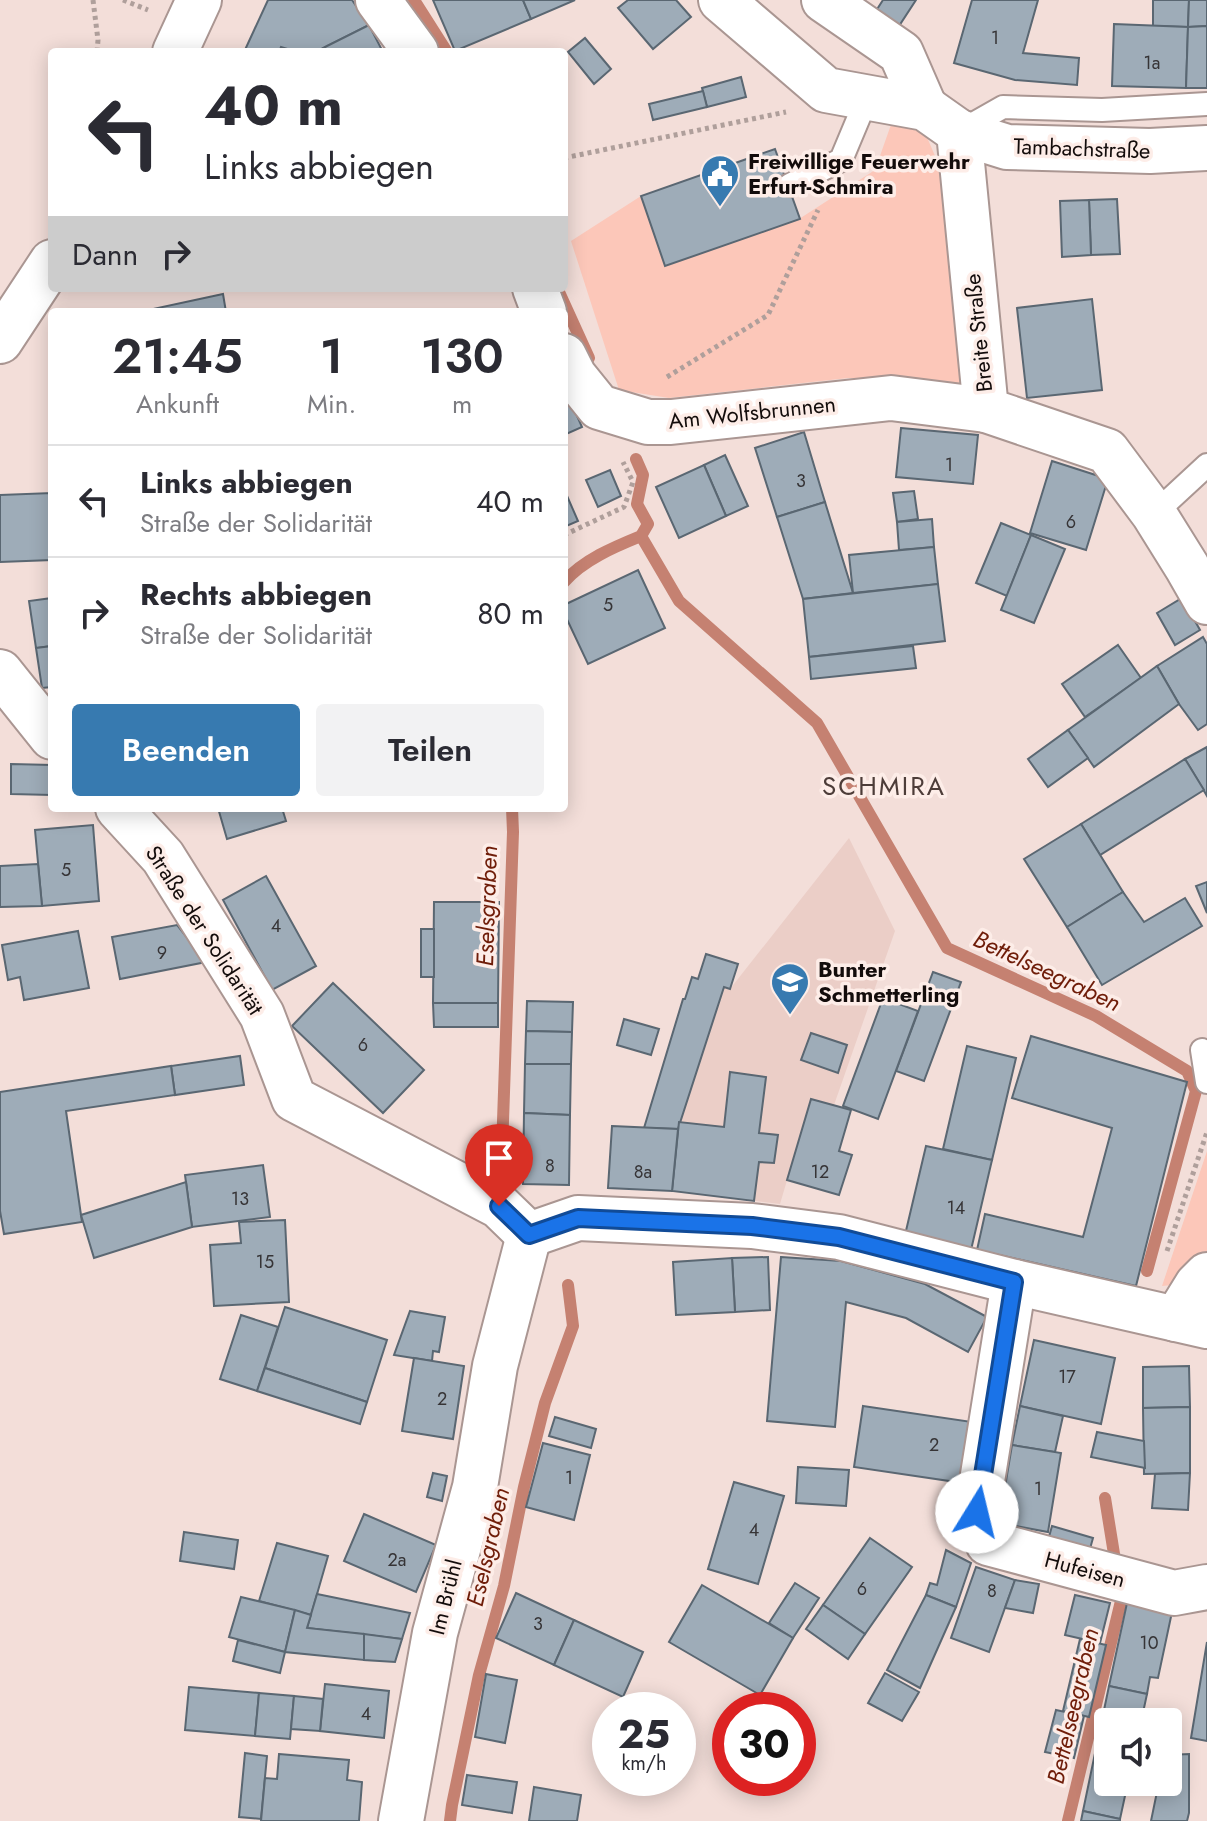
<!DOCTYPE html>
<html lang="de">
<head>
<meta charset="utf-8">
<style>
  :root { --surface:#fff; --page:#f2f2f3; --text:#2b2b33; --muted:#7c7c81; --line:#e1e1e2; --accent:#377ab0 }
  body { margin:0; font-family:Jost,sans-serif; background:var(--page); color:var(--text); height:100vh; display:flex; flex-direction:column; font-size:30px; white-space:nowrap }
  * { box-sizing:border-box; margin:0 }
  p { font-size:26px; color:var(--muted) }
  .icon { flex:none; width:44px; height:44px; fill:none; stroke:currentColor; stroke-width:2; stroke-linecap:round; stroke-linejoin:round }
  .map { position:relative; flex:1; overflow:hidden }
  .drawer { position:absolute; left:48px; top:308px; width:520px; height:504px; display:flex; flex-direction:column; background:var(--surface); border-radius:8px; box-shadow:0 4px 20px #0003 }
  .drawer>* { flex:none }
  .hud { position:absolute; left:48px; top:48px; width:520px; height:244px; border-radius:8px; box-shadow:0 4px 20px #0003; background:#fff; color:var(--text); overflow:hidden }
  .tools { position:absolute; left:1094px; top:1708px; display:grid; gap:16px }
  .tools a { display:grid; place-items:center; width:88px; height:88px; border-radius:8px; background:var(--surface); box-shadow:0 4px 20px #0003; font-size:40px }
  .speed { position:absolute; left:592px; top:1692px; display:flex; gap:16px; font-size:40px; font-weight:700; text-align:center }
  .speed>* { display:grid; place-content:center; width:104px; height:104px; border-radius:50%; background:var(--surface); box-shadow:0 4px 20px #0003; line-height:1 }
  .speed small { font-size:20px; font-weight:400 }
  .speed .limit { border:12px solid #d22; background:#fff; color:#111 }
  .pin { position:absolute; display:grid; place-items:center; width:68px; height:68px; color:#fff; margin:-82px -34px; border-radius:50% 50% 50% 0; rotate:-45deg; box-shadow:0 0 8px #0007 }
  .pin .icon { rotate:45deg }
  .me { position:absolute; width:88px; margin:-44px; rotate:9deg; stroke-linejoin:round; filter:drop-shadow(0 0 6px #0008) }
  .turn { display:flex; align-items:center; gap:28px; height:168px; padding:0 24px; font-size:36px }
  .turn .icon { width:104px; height:104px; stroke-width:2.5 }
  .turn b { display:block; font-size:56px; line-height:68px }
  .then { display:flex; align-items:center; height:76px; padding:0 24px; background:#0003; gap:16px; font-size:30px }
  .eta { display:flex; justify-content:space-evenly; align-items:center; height:136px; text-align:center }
  .eta b { font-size:48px; font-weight:600; line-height:56px }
  .action { display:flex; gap:16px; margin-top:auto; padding:16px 24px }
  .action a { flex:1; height:92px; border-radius:8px; background:var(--accent); color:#fff; font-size:32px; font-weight:600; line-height:92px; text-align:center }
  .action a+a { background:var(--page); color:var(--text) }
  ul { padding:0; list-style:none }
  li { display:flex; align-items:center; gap:24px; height:112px; padding:0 24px; border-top:2px solid var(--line) }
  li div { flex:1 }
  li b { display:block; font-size:30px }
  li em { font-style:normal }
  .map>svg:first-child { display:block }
  .built { fill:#ebcec7 }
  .green { fill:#fcc7b9 }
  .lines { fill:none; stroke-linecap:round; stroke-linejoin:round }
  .stream { stroke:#c58171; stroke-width:12 }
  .building { fill:#9eacb8; stroke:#5a6772; stroke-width:2 }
  .lane-casing { stroke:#aa9692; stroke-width:26 }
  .street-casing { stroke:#aa9692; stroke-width:48 }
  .secondary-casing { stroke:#aa9692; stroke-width:48 }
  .path { stroke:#af9f9b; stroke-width:5; stroke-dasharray:4 4; stroke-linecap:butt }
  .lane { stroke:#fff; stroke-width:22 }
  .street { stroke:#fff; stroke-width:44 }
  .secondary { stroke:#fff; stroke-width:44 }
  .route-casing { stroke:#114b97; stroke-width:20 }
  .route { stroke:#1a73e8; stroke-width:14 }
  .labels { text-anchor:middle; stroke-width:7; stroke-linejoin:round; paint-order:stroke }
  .number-label { font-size:18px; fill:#363436 }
  .street-label { font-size:22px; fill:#130c0b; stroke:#fdede8 }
  .poi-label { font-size:22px; font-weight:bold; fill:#130c0b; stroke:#fdede8; text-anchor:start }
  .water-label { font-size:24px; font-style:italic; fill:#6f1d09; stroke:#fdede8 }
  .quarter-label { font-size:26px; letter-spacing:2px; fill:#4d3d39; stroke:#fdede8 }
</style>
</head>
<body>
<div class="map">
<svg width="1207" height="1821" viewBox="0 0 1207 1821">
  <rect width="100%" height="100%" fill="#f3ded9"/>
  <polygon class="built" points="849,838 895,931 834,1105 811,1099 780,1204 672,1191 679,1122 724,987 730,989"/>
  <g class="green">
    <polygon points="893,119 926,135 945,179 963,385 848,378 669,398 619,390 571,241 641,196 666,266 799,219 875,170"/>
    <polygon points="1207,1151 1207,1251 1173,1285 1162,1286"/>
  </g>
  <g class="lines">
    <g class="stream">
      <polyline points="414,0 447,52"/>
      <polyline points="559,292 589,358"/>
      <polyline points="641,536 679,601 817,723 947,948 1096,1016 1187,1071 1196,1091 1147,1271"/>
      <path d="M564 582C583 560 614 547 641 536L648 524 637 504 643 475 636 459"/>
      <polyline points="502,1150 513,832 512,808"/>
      <polyline points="1105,1498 1115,1560"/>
      <polyline points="450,1821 452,1805 479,1675 504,1586 524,1487 545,1403 573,1326 568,1285"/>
      <polyline points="1068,1821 1121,1601"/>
    </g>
  </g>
  <g class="building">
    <polygon points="268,0 352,0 369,25 316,52 297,52 281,47 279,52 244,52"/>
    <polygon points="433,0 523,0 531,19 455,51"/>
    <polygon points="523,0 575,0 531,19"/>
    <polygon points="628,0 676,0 691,17 653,49 618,8"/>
    <polygon points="883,0 916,0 897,29 874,14"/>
    <polygon points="972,0 1038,0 1023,53 1079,58 1077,85 1015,80 954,63"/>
    <polygon points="1153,0 1189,0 1188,27 1153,26"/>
    <polygon points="1189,0 1207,0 1207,26 1188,27"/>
    <polygon points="1114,24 1188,27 1186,88 1112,86"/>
    <polygon points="369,25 383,52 316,52 327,46"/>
    <polygon points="1207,26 1207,88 1186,88 1188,27"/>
    <polygon points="585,38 611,69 594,84 568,52"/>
    <polygon points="741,77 746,97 707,107 702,88"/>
    <polygon points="703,91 707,107 653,120 649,104"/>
    <polygon points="775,149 800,219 665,266 641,196"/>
    <polygon points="1117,199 1120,254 1091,255 1089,200"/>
    <polygon points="1089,200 1091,255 1062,257 1060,201"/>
    <polygon points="223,294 226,312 153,312 153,309"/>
    <polygon points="1092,299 1102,390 1027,398 1017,308"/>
    <polygon points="569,398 582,427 564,435 564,401"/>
    <polygon points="901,428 978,435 973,484 896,477"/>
    <polygon points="804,432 825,502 777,517 755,448"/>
    <polygon points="725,455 748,506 726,516 704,465"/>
    <polygon points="1052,461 1108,479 1086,550 1030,533"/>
    <polygon points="704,465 726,516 679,538 656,487"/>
    <polygon points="610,470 621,496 598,507 586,480"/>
    <polygon points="564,489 578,521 564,527"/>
    <polygon points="914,491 918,519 897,522 893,493"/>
    <polygon points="52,493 52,560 0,562 0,495"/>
    <polygon points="825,502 853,593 803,599 777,517"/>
    <polygon points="932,519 934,547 899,550 897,522"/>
    <polygon points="1001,523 1031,535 1007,596 976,583"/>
    <polygon points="1031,535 1065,549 1034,623 1001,610"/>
    <polygon points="934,547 938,584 853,593 849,555"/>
    <polygon points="638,570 665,628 588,664 564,613 564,605"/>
    <polygon points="938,584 945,641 809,657 803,599"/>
    <polygon points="52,598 52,646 36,648 29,601"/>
    <polygon points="1182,598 1200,630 1175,645 1157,613"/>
    <polygon points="1203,637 1207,644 1207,724 1198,730 1179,704 1157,666"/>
    <polygon points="1118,645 1141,678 1085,717 1062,684"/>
    <polygon points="52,646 52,687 42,688 36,648"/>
    <polygon points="913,646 916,668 811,679 809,657"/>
    <polygon points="1157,666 1179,704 1094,767 1068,730"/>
    <polygon points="1068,730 1088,758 1048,787 1028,759"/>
    <polygon points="1207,747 1207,796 1185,759"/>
    <polygon points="1185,759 1204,790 1100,855 1081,824"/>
    <polygon points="11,764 52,765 52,795 11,794"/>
    <polygon points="218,808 282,808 286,821 227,839"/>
    <polygon points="1081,824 1123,892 1067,927 1024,859"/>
    <polygon points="93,825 99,901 42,906 35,830"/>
    <polygon points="38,864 42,906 0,907 0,866"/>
    <polygon points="266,876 316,966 272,990 223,900"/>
    <polygon points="1207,882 1207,913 1196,886"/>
    <polygon points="1123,892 1144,922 1185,898 1202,926 1102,985 1067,927"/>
    <polygon points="434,902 499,902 498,1003 433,1003"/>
    <polygon points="177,925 206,962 120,979 112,937"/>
    <rect x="421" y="929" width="13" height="48"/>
    <polygon points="78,931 89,988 24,1000 20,977 8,980 2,945"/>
    <polygon points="706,954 738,964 730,989 724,987 678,1129 644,1128 683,999 685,999 692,977 698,979"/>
    <polygon points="933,972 961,982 924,1081 896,1071"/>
    <polygon points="333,983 424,1070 383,1113 292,1026"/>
    <polygon points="883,998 918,1011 878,1119 843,1106"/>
    <polygon points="527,1001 573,1002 572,1032 526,1031"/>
    <polygon points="433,1003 498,1003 498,1027 434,1027"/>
    <polygon points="624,1019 659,1029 651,1055 617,1045"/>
    <polygon points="526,1031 572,1032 571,1064 525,1064"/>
    <polygon points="811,1033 847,1045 838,1073 801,1060"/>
    <polygon points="1031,1036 1187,1082 1136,1286 977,1250 985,1214 1083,1237 1112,1128 1012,1098"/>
    <polygon points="967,1046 1016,1058 992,1160 943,1149"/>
    <polygon points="240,1056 244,1085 175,1095 171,1066"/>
    <polygon points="525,1064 571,1064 570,1115 524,1113"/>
    <polygon points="171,1066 175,1095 66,1111 82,1222 4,1234 0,1211 0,1092"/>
    <polygon points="730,1072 766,1077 759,1133 778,1135 774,1163 759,1162 754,1201 672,1191 679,1122 724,1127"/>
    <polygon points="811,1099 851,1110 839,1151 852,1155 839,1195 787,1180"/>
    <polygon points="524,1113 570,1115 569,1185 523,1184"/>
    <polygon points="612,1126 678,1129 672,1191 608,1188"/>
    <polygon points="926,1146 992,1160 971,1250 905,1235"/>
    <polygon points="263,1165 270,1217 192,1227 185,1175"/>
    <polygon points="186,1182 192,1227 94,1258 81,1215"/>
    <polygon points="285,1220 289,1302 214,1306 210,1245 241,1243 239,1222"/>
    <polygon points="768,1257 770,1310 735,1312 732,1258"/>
    <polygon points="781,1257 841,1261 925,1284 987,1317 968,1352 906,1318 846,1302 835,1427 767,1421"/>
    <polygon points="732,1258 735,1312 676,1315 673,1262"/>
    <polygon points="285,1307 387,1340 367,1402 265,1368"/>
    <polygon points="410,1311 445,1317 439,1352 433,1351 432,1361 394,1355"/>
    <polygon points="241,1315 278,1327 257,1391 220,1379"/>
    <polygon points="1034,1340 1115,1358 1101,1424 1020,1406"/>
    <polygon points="414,1358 464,1366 453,1439 402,1431"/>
    <polygon points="1189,1366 1190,1407 1143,1408 1143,1367"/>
    <polygon points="265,1368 367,1402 360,1424 257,1391"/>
    <polygon points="863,1406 972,1422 963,1483 854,1467"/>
    <polygon points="1020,1406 1063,1416 1055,1452 1012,1445"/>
    <polygon points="1190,1407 1190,1473 1144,1474 1143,1408"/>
    <polygon points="555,1417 596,1429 591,1448 549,1436"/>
    <polygon points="1097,1432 1144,1441 1145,1468 1091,1457"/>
    <polygon points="543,1443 590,1455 574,1520 526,1507"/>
    <polygon points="1012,1445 1061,1453 1048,1532 999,1523"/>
    <polygon points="798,1467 849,1470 846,1506 796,1503"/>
    <polygon points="433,1473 447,1476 442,1501 427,1497"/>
    <polygon points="1190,1473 1188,1510 1152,1508 1155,1474"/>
    <polygon points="734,1482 784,1496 758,1584 708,1569"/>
    <polygon points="364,1514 436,1545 416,1592 344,1561"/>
    <polygon points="1052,1526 1093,1538 1088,1556 1047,1544"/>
    <polygon points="184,1532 238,1540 234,1569 180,1561"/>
    <polygon points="870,1538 912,1567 865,1634 823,1605"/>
    <polygon points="277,1543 328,1556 311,1615 259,1601"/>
    <polygon points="946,1550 971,1563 956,1607 926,1595 930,1583 937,1585"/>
    <polygon points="976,1567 1015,1580 989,1652 951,1638"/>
    <polygon points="1015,1580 1039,1584 1033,1613 1005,1608"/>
    <polygon points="795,1583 819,1598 793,1638 769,1623"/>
    <polygon points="702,1585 793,1638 760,1695 669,1642"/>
    <polygon points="516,1593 574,1620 554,1665 496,1638"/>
    <polygon points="317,1594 410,1613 402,1639 307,1628"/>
    <polygon points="926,1595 956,1607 920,1688 887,1670"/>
    <polygon points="1075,1595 1110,1603 1100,1643 1065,1635"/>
    <polygon points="241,1597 295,1610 285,1652 229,1637"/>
    <polygon points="1127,1603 1172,1612 1158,1678 1150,1677 1147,1694 1109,1686"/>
    <polygon points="823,1605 865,1634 848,1659 806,1629"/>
    <polygon points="295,1610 311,1615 307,1628 364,1634 364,1660 285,1652"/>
    <polygon points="574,1620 643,1652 623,1697 554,1665"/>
    <polygon points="364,1634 402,1639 395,1662 364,1660"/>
    <polygon points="1080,1639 1106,1645 1089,1717 1063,1711"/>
    <polygon points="238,1640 285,1652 280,1673 233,1661"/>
    <polygon points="1207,1642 1207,1741 1191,1738"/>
    <polygon points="885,1673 919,1692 902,1721 868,1703"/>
    <polygon points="486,1674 517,1680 505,1743 475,1737"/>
    <polygon points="325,1684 389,1691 384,1738 320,1731"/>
    <polygon points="1109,1686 1147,1694 1141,1722 1108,1722 1108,1782 1128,1782 1120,1819 1083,1811"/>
    <polygon points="189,1687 259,1693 255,1736 185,1730"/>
    <polygon points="259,1693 294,1696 290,1739 255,1736"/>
    <polygon points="294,1696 323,1699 320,1731 291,1729"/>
    <polygon points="1056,1710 1084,1716 1074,1758 1045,1752"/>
    <polygon points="245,1753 267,1756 261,1819 239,1817"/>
    <polygon points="279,1754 349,1760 347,1780 362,1782 359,1821 261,1821 265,1778 277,1779"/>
    <polygon points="1189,1754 1189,1813 1187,1821 1151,1821 1159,1782 1168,1782 1168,1755"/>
    <polygon points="467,1775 517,1782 512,1813 462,1805"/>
    <polygon points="534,1787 581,1795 577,1821 529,1821"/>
    <polygon points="1083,1811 1120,1819 1120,1821 1081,1821"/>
  </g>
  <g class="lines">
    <g class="lane-casing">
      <g id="lane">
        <polyline points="959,132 1003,107 1102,110 1207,104"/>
        <polyline points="790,185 841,160 867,98"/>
        <polyline points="1154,514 1207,465"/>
        <polyline points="1202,1050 1207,1082"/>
      </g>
    </g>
    <g class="street-casing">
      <g id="street">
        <polyline points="378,0 416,52"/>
        <polyline points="721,0 826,90 925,108 959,132 986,410 1107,451 1154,514 1187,567 1207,602"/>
        <polyline points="824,0 901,53 925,108"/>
        <polyline points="959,132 1007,147 1150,151 1207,148"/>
        <polyline points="535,288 544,312"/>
        <polyline points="564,356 574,376 599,407 648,422 671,422 891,398 986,410"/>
        <polyline points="0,672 52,737"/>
        <polyline points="118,808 163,857 262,1015 294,1099 499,1206 529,1235"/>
        <polyline points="529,1235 578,1218 752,1226 839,1237 1014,1282 1207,1326"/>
        <polyline points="1014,1282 977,1512 988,1543 1174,1593 1207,1587"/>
        <polyline points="1176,1319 1197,1285 1207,1275"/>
        <polyline points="401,1821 435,1633 475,1487 495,1366 529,1235"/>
      </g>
    </g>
    <g class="secondary-casing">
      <g id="secondary">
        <polyline points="175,52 199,0"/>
        <polyline points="0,341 52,262"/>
      </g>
    </g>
    <g class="path">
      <polyline points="93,0 98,40 97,52"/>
      <polyline points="123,0 148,10"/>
      <polyline points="564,158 786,112"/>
      <polyline points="667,377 768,315 818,210"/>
      <polyline points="564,535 624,507 633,482 623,462"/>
      <polyline points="1167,1251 1207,1132"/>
    </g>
    <use href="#lane" class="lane"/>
    <use href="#street" class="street"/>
    <use href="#secondary" class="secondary"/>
  </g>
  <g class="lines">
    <g class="route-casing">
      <polyline id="route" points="499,1206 529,1235 578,1218 752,1226 839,1237 1014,1282 977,1512"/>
    </g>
    <use href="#route" class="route"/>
  </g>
  <defs>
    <g id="civic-pin" transform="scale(2)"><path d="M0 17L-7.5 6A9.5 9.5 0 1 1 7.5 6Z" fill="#377ab0" stroke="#fdede8"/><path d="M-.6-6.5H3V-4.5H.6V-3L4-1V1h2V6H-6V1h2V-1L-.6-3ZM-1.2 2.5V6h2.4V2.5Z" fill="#fff"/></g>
    <g id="school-pin" transform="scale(2)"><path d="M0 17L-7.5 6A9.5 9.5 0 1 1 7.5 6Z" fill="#377ab0" stroke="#fdede8"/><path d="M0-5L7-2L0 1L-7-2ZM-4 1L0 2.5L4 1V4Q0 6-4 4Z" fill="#fff"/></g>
  </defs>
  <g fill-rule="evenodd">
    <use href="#civic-pin" x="720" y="174"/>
    <use href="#school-pin" x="790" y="982"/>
  </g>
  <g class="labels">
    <g class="number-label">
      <text x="995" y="44">1</text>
      <text x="1152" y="69">1a</text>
      <text x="949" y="471">1</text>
      <text x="801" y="487">3</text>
      <text x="1071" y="528">6</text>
      <text x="608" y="611">5</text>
      <text x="66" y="876">5</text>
      <text x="276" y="932">4</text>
      <text x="162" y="959">9</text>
      <text x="363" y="1051">6</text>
      <text x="550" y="1172">8</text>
      <text x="643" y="1178">8a</text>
      <text x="820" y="1178">12</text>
      <text x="240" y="1205">13</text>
      <text x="956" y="1214">14</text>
      <text x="265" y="1268">15</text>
      <text x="1067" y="1383">17</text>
      <text x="442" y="1405">2</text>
      <text x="934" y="1451">2</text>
      <text x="569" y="1484">1</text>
      <text x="1038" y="1495">1</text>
      <text x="754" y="1536">4</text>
      <text x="397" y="1566">2a</text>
      <text x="862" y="1595">6</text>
      <text x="992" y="1597">8</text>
      <text x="538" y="1630">3</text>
      <text x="1149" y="1649">10</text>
      <text x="366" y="1720">4</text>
    </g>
    <g class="street-label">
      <text transform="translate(1082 148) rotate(2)" y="8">Tambachstraße</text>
      <text transform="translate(978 333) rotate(-96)" y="8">Breite Straße</text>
      <text transform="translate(752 412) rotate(-6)" y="8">Am Wolfsbrunnen</text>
      <text transform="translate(205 930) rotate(57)" y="8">Straße der Solidarität</text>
      <text transform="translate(1085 1569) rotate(15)" y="8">Hufeisen</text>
      <text transform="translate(445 1597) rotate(-76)" y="8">Im Brühl</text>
    </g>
    <g class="poi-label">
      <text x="748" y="169">Freiwillige Feuerwehr<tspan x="748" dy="25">Erfurt-Schmira</tspan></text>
      <text x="818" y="977">Bunter<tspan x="818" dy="25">Schmetterling</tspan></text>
    </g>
    <g class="water-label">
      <text transform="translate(487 906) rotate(-88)" y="8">Eselsgraben</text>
      <text transform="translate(1047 971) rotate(25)" y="8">Bettelseegraben</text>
      <text transform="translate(488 1547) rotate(-77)" y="8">Eselsgraben</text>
      <text transform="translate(1073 1706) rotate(-77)" y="8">Bettelseegraben</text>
    </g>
    <g class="quarter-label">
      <text x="884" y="795">SCHMIRA</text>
    </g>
  </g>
</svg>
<div class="tools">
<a><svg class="icon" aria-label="sound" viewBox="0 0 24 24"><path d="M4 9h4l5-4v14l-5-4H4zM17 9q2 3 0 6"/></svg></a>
</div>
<div class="speed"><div>25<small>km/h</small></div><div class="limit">30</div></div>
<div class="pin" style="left:499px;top:1206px;background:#d93025"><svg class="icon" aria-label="arrive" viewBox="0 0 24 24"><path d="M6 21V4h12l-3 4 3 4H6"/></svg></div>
<svg class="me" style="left:977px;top:1512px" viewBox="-20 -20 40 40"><circle r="19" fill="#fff"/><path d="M0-13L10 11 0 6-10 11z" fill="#1a73e8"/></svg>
<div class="hud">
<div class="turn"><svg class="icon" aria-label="left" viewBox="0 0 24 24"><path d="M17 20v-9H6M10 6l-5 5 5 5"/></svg><div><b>40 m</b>Links abbiegen</div></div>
<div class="then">Dann<svg class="icon" aria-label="right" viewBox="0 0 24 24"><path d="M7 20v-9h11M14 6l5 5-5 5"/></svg></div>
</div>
<section class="drawer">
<div class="eta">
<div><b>21:45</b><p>Ankunft</p></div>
<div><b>1</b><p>Min.</p></div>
<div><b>130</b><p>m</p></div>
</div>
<ul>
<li><svg class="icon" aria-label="left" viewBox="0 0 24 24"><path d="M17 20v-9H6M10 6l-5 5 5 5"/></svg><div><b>Links abbiegen</b><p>Straße der Solidarität</p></div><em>40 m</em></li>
<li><svg class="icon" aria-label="right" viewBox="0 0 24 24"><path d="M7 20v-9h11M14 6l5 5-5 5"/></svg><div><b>Rechts abbiegen</b><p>Straße der Solidarität</p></div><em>80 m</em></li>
</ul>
<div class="action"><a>Beenden</a><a>Teilen</a></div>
</section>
</div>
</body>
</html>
